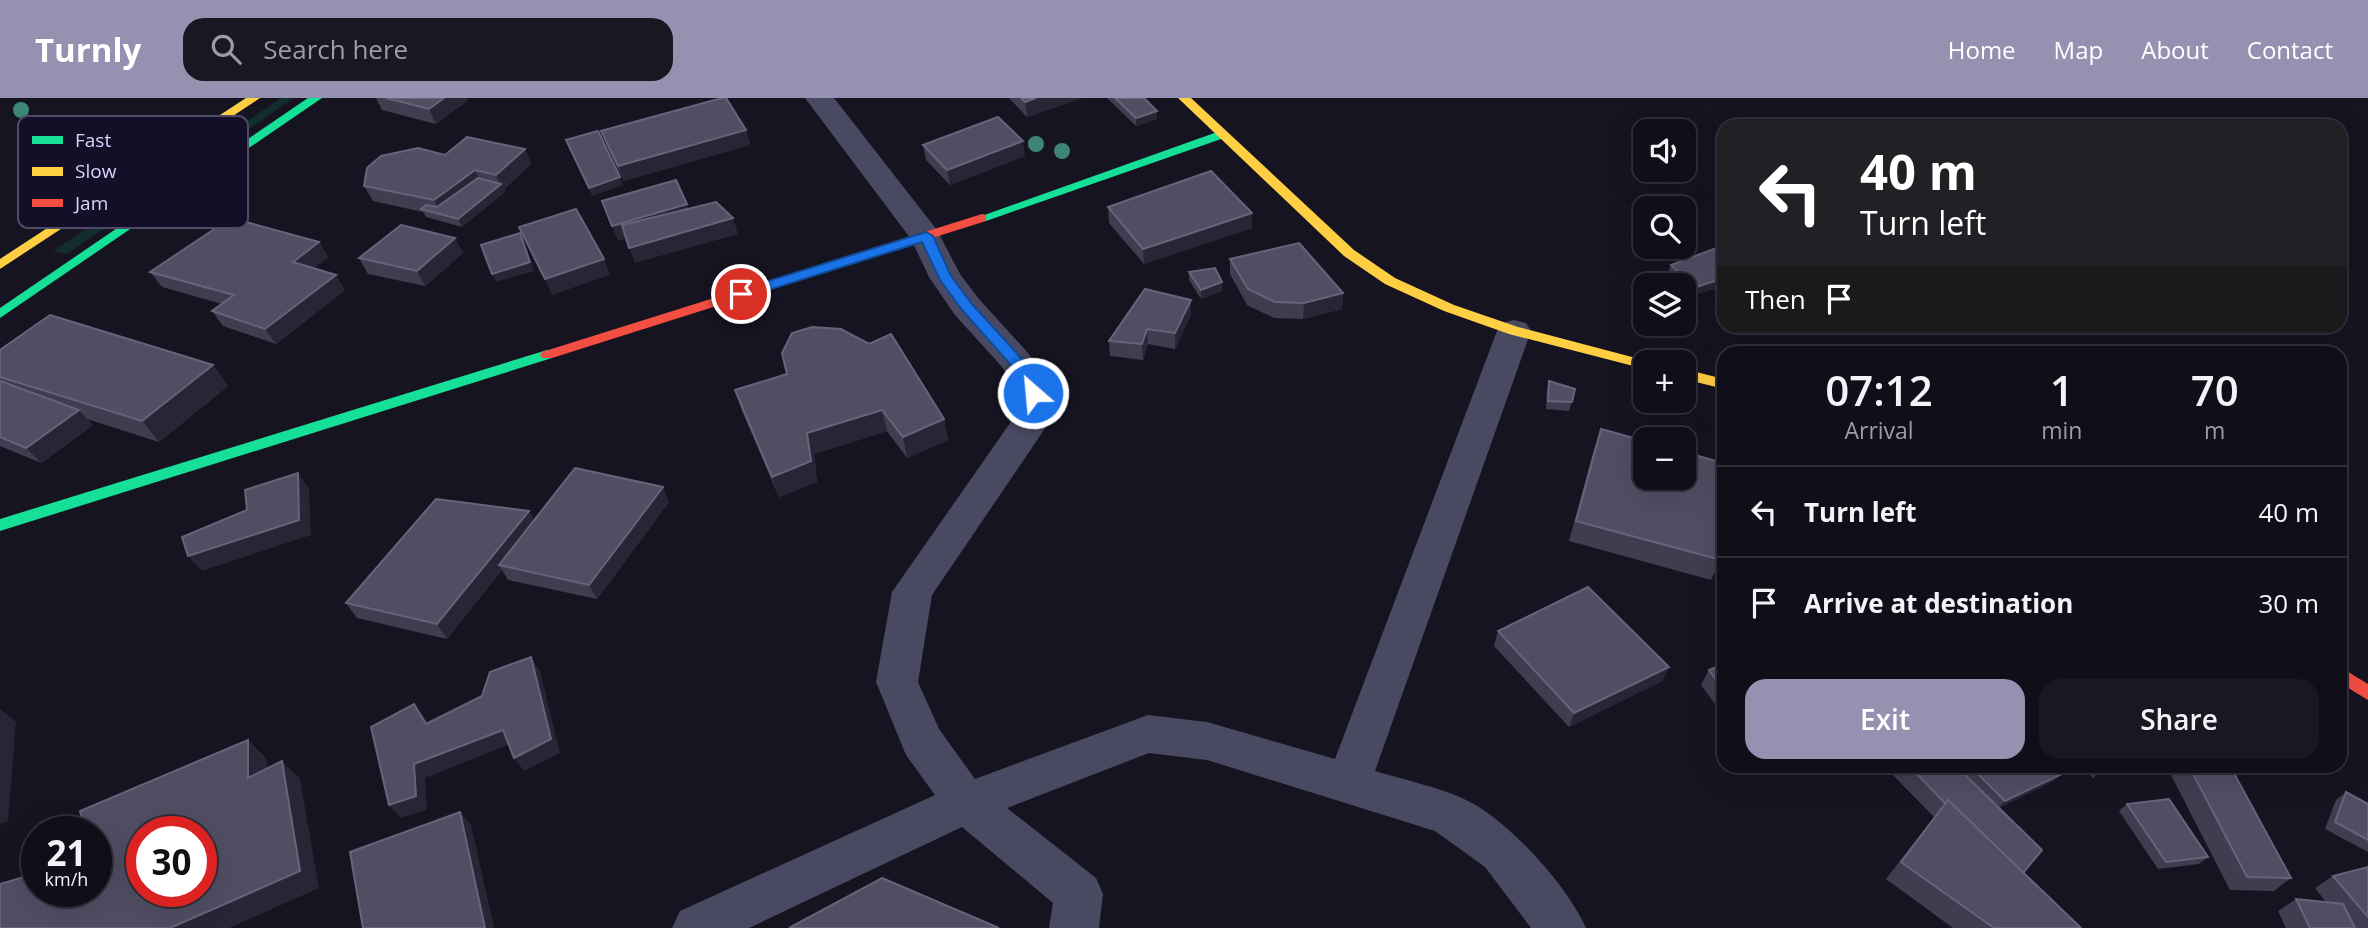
<!DOCTYPE html>
<html lang="en">
<head>
<meta charset="utf-8">
<style>
  :root { --surface:#100f19; --page:#191822; --text:#f1f3f6; --muted:#9c9ca2; --line:#302f38; --accent:#9591b1 }
  body { margin:0; font-family:"Open Sans",sans-serif; background:var(--page); color:var(--text); height:100vh; display:flex; flex-direction:column; font-size:26px; white-space:nowrap }
  * { box-sizing:border-box; margin:0 }
  p { font-size:23px; color:var(--muted) }
  .icon { flex:none; width:38px; height:38px; fill:none; stroke:currentColor; stroke-width:2; stroke-linecap:round; stroke-linejoin:round }
  .map { position:relative; flex:1; overflow:hidden }
  .details { position:absolute; left:1717px; top:248px; width:630px; height:427px; display:flex; flex-direction:column; background:var(--surface); border-radius:21px; box-shadow:0 7px 28px #0002,0 0 0 2px var(--line) }
  .details>* { flex:none }
  .top-card { position:absolute; left:1717px; top:21px; width:630px; height:214px; border-radius:21px; box-shadow:0 7px 28px #0002,0 0 0 2px var(--line); background:#202124; color:#fff; overflow:hidden }
  .controls { position:absolute; left:1633px; top:21px; display:grid; gap:14px }
  .controls a { display:grid; place-items:center; width:63px; height:63px; border-radius:14px; background:var(--surface); box-shadow:0 7px 28px #0002,0 0 0 2px var(--line); font-size:35px }
  .speed { position:absolute; left:21px; top:718px; display:flex; gap:14px; font-size:35px; font-weight:700; text-align:center }
  .speed>* { display:grid; place-content:center; width:91px; height:91px; border-radius:50%; background:var(--surface); box-shadow:0 7px 28px #0002,0 0 0 2px var(--line); line-height:1 }
  .speed small { font-size:18px; font-weight:400 }
  .speed .limit { border:10px solid #d22; background:#fff; color:#111 }
  .pin { position:absolute; display:grid; place-items:center; width:60px; height:60px; color:#fff; margin:-30px; border:4px solid #fff; border-radius:50%; box-shadow:0 2px 7px #0007 }
  .me { position:absolute; width:77px; margin:-38px; rotate:333deg; stroke-linejoin:round; filter:drop-shadow(0 0 5px #0008) }
  .turn { display:flex; align-items:center; gap:24px; height:147px; padding:0 28px; font-size:32px }
  .turn .icon { width:91px; height:91px; stroke-width:2.5 }
  .turn b { display:block; font-size:49px; line-height:60px }
  .then { display:flex; align-items:center; height:66px; padding:0 28px; background:#0003; gap:14px; font-size:26px }
  .eta { display:flex; justify-content:space-evenly; align-items:center; height:119px; text-align:center }
  .eta b { font-size:42px; font-weight:600; line-height:49px }
  .cta { display:flex; gap:14px; margin-top:auto; padding:14px 28px }
  .cta a { flex:1; height:80px; border-radius:21px; background:var(--accent); color:#fff; font-size:28px; font-weight:600; line-height:80px; text-align:center }
  .cta a+a { background:var(--page); color:var(--text) }
  ul { padding:0; list-style:none }
  li { display:flex; align-items:center; gap:21px; height:91px; padding:0 28px; border-top:2px solid var(--line) }
  li div { flex:1 }
  li b { display:block; font-size:26px }
  li em { font-style:normal }
  header { display:flex; align-items:center; gap:42px; box-sizing:border-box; height:98px; padding:0 35px; background:var(--accent); color:#fff }
  header strong { font-size:33px }
  nav { display:flex; gap:38px; margin-inline-start:auto; font-size:24px }
  .search { width:490px; height:63px; background:var(--page); display:flex; align-items:center; gap:18px; box-sizing:border-box; padding:0 24px; border-radius:21px; color:var(--muted); font-size:26px }
  .map>svg:first-child { display:block }
  .green { fill:#132c2d }
  .lines { fill:none; stroke-linecap:round; stroke-linejoin:round }
  .street { fill:#4a4962; fill-rule:evenodd }
  .fast { fill:#16e098; fill-rule:evenodd }
  .slow { fill:#ffcf43; fill-rule:evenodd }
  .jam { fill:#f24e42; fill-rule:evenodd }
  .tree { fill:#3e8478 }
  .wall { fill:#403d50 }
  .shaded-wall { fill:#282635 }
  .building { fill:#504e63; stroke:#66637b; stroke-width:2; fill-rule:evenodd }
  .route { fill:#1a73e8; stroke:#114b97; stroke-width:2 }
  .key { fill:#130f26; stroke:#4e4a67; stroke-width:2 }
  .key-label { font-size:19px; fill:#d9d4ff }
</style>
</head>
<body>
<header>
<strong>Turnly</strong>
<div class="search"><svg class="icon" aria-label="search" viewBox="0 0 24 24"><circle cx="10" cy="10" r="6"/><path d="M15 15l6 6"/></svg>Search here</div>
<nav><a>Home</a><a>Map</a><a>About</a><a>Contact</a></nav>
</header>
<div class="map">
<svg width="2368" height="830" viewBox="0 0 2368 830">
  <rect width="100%" height="100%" fill="#161421"/>
  <polygon class="green" points="281,0 294,0 67,156 53,153"/>
  <g class="lines">
    <path class="street" d="M805 0H834L937 132 960 176 979 201 1029 256 1051 295V320L1046 329 932 497 918 584 939 631 975 681 1148 617 1207 624 1335 661 1497 233 1502 225 1514 222 1526 225 1531 233 1375 673C1404 682 1435 688 1462 700 1506 719 1567 787 1586 830H1531L1485 769 1435 733 1207 662 1149 655 1007 710 1096 780 1103 796 1099 830H1049L1053 805 962 729 749 830H672L680 813 935 697 906 657 876 584 892 494 1015 318V295L1003 270 955 217 929 179 911 141Z"/>
    <g class="fast">
      <polygon points="308,0 322,0 0,220 0,210"/>
      <polygon points="1220,33 1224,34 1224,40 986,123 978,123 976,120"/>
      <polygon points="547,252 552,254 554,257 552,260 0,433 0,421"/>
    </g>
    <g class="slow">
      <polygon points="246,0 260,0 0,171 0,161"/>
      <polygon points="1178,0 1191,0 1354,152 1395,180 1454,207 1518,229 1651,264 1645,264 1645,271 1509,236 1444,213 1385,186 1344,158"/>
      <polygon points="1684,271 1724,281 1724,291 1684,281"/>
    </g>
    <g class="jam">
      <polygon points="982,116 986,117 986,123 552,260 542,260 540,257 542,254"/>
      <polygon points="2340,569 2368,586 2368,602 2340,585"/>
    </g>
  </g>
  <g class="tree">
    <circle cx="21" cy="12" r="8"/>
    <circle cx="1036" cy="46" r="8"/>
    <circle cx="1062" cy="53" r="8"/>
  </g>
  <g class="wall">
    <polygon points="376,0 468,0 468,2 436,26 382,12"/>
    <polygon points="1009,0 1082,0 1027,19"/>
    <polygon points="1107,0 1144,0 1157,21 1136,28"/>
    <polygon points="746,32 750,47 624,83 607,48 601,33"/>
    <polygon points="923,47 1025,58 950,87 926,62"/>
    <polygon points="525,51 531,66 504,91 505,94 462,129 426,119 423,114 373,103 364,88 445,57"/>
    <polygon points="1108,109 1252,130 1144,166 1109,125"/>
    <polygon points="319,144 328,159 314,170 345,192 276,246 223,228 212,213 222,206 162,189 150,174"/>
    <polygon points="1724,152 1724,188 1690,198 1684,191 1684,187 1680,187 1668,175 1671,167"/>
    <polygon points="463,155 425,188 368,176 359,160"/>
    <polygon points="1230,161 1343,195 1342,211 1303,221 1274,220 1247,207 1230,176"/>
    <polygon points="1189,174 1222,193 1201,201 1189,182"/>
    <polygon points="1191,202 1191,217 1175,251 1148,246 1143,262 1110,258 1109,243"/>
    <polygon points="0,252 213,267 228,288 159,344 87,321 93,327 41,365 0,348"/>
    <polygon points="1549,283 1575,291 1569,313 1546,311 1547,291"/>
    <polygon points="735,292 944,321 948,342 907,360 887,333 814,356 817,384 779,399 742,313"/>
    <polygon points="1601,331 1721,462 1711,482 1569,443 1594,351"/>
    <polygon points="669,404 597,501 508,482 502,472 447,541 357,520 346,505 529,413 534,422"/>
    <polygon points="1498,533 1669,569 1662,583 1569,629 1494,548"/>
    <polygon points="1724,566 1724,618 1701,587 1709,572"/>
    <polygon points="1884,668 1956,668 1957,669 1958,668 2054,668 2054,683 1999,710 2023,775 2081,830 1953,830 1886,781 1934,719"/>
    <polygon points="2080,668 2107,668 2093,680"/>
    <polygon points="2181,668 2230,668 2291,780 2274,793 2230,792 2171,677"/>
    <polygon points="2346,694 2368,706 2368,754 2325,731 2336,702"/>
    <polygon points="2127,706 2208,759 2199,766 2158,771 2119,713"/>
    <polygon points="2368,769 2368,830 2286,830 2278,813 2296,801 2326,804 2315,790 2333,778"/>
  </g>
  <g class="shaded-wall">
    <polygon points="444,0 468,0 468,2 436,26 429,11"/>
    <polygon points="1036,0 1082,0 1027,19 1025,4"/>
    <polygon points="1157,13 1157,21 1136,28 1136,20"/>
    <polygon points="746,32 750,47 624,83 618,68"/>
    <polygon points="1023,43 1025,58 950,87 947,72"/>
    <polygon points="525,51 531,66 504,91 505,94 462,129 458,121 500,87 496,77"/>
    <polygon points="475,72 483,87 442,118 434,102"/>
    <polygon points="620,79 623,87 592,98 589,90"/>
    <polygon points="687,106 692,121 618,143 612,128"/>
    <polygon points="1252,115 1252,130 1144,166 1143,151"/>
    <polygon points="733,120 738,136 635,165 629,150"/>
    <polygon points="520,135 534,173 496,184 492,176"/>
    <polygon points="455,140 463,155 425,188 417,173"/>
    <polygon points="319,144 328,159 303,179 293,164"/>
    <polygon points="604,161 610,177 552,197 545,181"/>
    <polygon points="336,177 345,192 276,246 265,231"/>
    <polygon points="1724,180 1724,188 1690,198 1693,190"/>
    <polygon points="1222,184 1222,193 1201,201 1201,192"/>
    <polygon points="1343,195 1342,211 1303,221 1304,205"/>
    <polygon points="1191,202 1191,217 1175,251 1175,235"/>
    <polygon points="1147,231 1148,246 1143,262 1142,246"/>
    <polygon points="213,267 228,288 159,344 142,323"/>
    <polygon points="79,312 93,327 41,365 26,350"/>
    <polygon points="882,312 887,333 814,356 817,384 779,399 772,379 807,335"/>
    <polygon points="944,321 948,342 907,360 903,339"/>
    <polygon points="298,375 309,391 311,437 202,473 188,458"/>
    <polygon points="663,389 669,404 597,501 589,487"/>
    <polygon points="529,413 537,428 499,467 502,472 447,541 437,526"/>
    <polygon points="531,559 540,573 560,655 524,673 514,660"/>
    <polygon points="1669,569 1662,583 1569,629 1574,615"/>
    <polygon points="414,606 425,620 437,640 426,626"/>
    <polygon points="0,611 16,624 8,723 0,726"/>
    <polygon points="503,632 513,645 425,680 427,712 401,720 389,707 414,666"/>
    <polygon points="248,642 267,661 267,698 248,680"/>
    <polygon points="282,663 300,681 319,790 229,830 170,830"/>
    <polygon points="2062,676 2054,683 1998,710 2005,703"/>
    <polygon points="460,714 471,727 494,830 485,830"/>
  </g>
  <g class="building">
    <polygon points="386,0 444,0 429,11"/>
    <polygon points="722,0 726,0 746,32 618,68 601,33"/>
    <polygon points="1021,0 1036,0 1025,4"/>
    <polygon points="1115,0 1144,0 1157,13 1136,20"/>
    <polygon points="998,19 1023,43 947,72 923,47"/>
    <polygon points="598,33 620,79 589,90 566,42"/>
    <polygon points="467,39 525,51 496,77 475,72 434,102 364,88 367,70 381,58 418,50 445,57"/>
    <polygon points="1211,73 1252,115 1143,151 1108,109"/>
    <polygon points="478,80 501,86 458,121 421,111 426,107 437,109"/>
    <polygon points="676,82 687,106 612,128 602,103"/>
    <polygon points="716,104 733,120 629,150 622,127"/>
    <polygon points="576,111 604,161 545,181 519,129"/>
    <polygon points="231,120 319,144 293,164 336,177 265,231 212,213 234,197 150,174"/>
    <polygon points="401,127 455,140 417,173 359,160"/>
    <polygon points="520,135 530,164 492,176 481,147"/>
    <polygon points="1299,145 1343,195 1304,205 1275,204 1248,191 1230,161"/>
    <polygon points="1719,149 1724,152 1724,180 1693,190 1671,167"/>
    <polygon points="1215,170 1222,184 1201,192 1189,174"/>
    <polygon points="1145,191 1191,202 1175,235 1147,231 1142,246 1109,243"/>
    <polygon points="50,217 213,267 142,323 0,279 0,252"/>
    <polygon points="812,229 841,231 869,246 891,236 944,321 903,339 882,312 807,335 811,363 772,379 735,292 787,276 782,255 792,235"/>
    <polygon points="0,283 79,312 26,350 0,339"/>
    <polygon points="1549,283 1575,291 1572,304 1548,303"/>
    <polygon points="1601,331 1645,343 1645,380 1684,380 1684,354 1724,365 1724,447 1721,462 1576,423"/>
    <polygon points="575,370 663,389 589,487 499,467"/>
    <polygon points="298,375 299,422 188,458 182,439 247,412 245,392"/>
    <polygon points="436,401 529,413 437,526 346,505"/>
    <polygon points="1588,489 1669,569 1574,615 1498,533"/>
    <polygon points="531,559 551,641 514,660 503,632 414,666 416,698 389,707 371,629 414,606 426,626 482,598 490,574"/>
    <polygon points="1724,566 1724,593 1709,572"/>
    <path d="M248 642V680L282 663 300 773 170 830H0V786L37 775V793H96V733H86L80 713ZM142 733H201V793H142Z"/>
    <polygon points="1909,668 1956,668 2042,752 2023,775 1948,702 1946,706"/>
    <polygon points="1970,668 2054,668 2062,676 2005,703"/>
    <polygon points="2189,668 2230,668 2291,780 2247,779"/>
    <polygon points="2346,694 2368,706 2368,742 2335,724"/>
    <polygon points="2169,701 2208,759 2166,764 2127,706"/>
    <polygon points="1948,702 2081,830 1994,830 1901,764"/>
    <polygon points="460,714 485,830 363,830 350,754"/>
    <polygon points="2368,769 2368,819 2333,778"/>
    <polygon points="882,780 999,830 789,830"/>
    <polygon points="2296,801 2343,806 2355,830 2310,830"/>
  </g>
  <polygon class="route" points="926,134 933,138 951,178 972,206 1022,261 1040,295 1038,298 1027,298 1011,267 962,212 940,182 922,144 746,199 736,199 734,196 736,193"/>
  <rect x="18" y="18" width="230" height="112" rx="10" class="key"/>
  <rect x="32" y="38" width="31" height="8" fill="#16e098"/>
  <rect x="32" y="69" width="31" height="9" fill="#ffcf43"/>
  <rect x="32" y="101" width="31" height="8" fill="#f24e42"/>
  <g class="key-label">
    <text x="75" y="49">Fast</text>
    <text x="75" y="80">Slow</text>
    <text x="75" y="112">Jam</text>
  </g>
</svg>
<div class="controls">
<a><svg class="icon" aria-label="sound" viewBox="0 0 24 24"><path d="M4 9h4l5-4v14l-5-4H4zM17 9q2 3 0 6"/></svg></a>
<a><svg class="icon" aria-label="search" viewBox="0 0 24 24"><circle cx="10" cy="10" r="6"/><path d="M15 15l6 6"/></svg></a>
<a><svg class="icon" aria-label="layers" viewBox="0 0 24 24"><path d="M12 4l9 5-9 5-9-5zM3 14l9 5 9-5"/></svg></a>
<a>+</a>
<a>−</a>
</div>
<div class="speed"><div>21<small>km/h</small></div><div class="limit">30</div></div>
<div class="pin" style="left:741px;top:196px;background:#d93025"><svg class="icon" aria-label="arrive" viewBox="0 0 24 24"><path d="M6 21V4h12l-3 4 3 4H6"/></svg></div>
<svg class="me" style="left:1033px;top:295px" viewBox="-20 -20 40 40"><circle r="17" fill="#1a73e8" stroke="#fff" stroke-width="3"/><path d="M0-11L8 9 0 5-8 9z" fill="#fff"/></svg>
<div class="top-card">
<div class="turn"><svg class="icon" aria-label="left" viewBox="0 0 24 24"><path d="M17 20v-9H6M10 6l-5 5 5 5"/></svg><div><b>40 m</b>Turn left</div></div>
<div class="then">Then<svg class="icon" aria-label="arrive" viewBox="0 0 24 24"><path d="M6 21V4h12l-3 4 3 4H6"/></svg></div>
</div>
<section class="details">
<div class="eta">
<div><b>07:12</b><p>Arrival</p></div>
<div><b>1</b><p>min</p></div>
<div><b>70</b><p>m</p></div>
</div>
<ul>
<li><svg class="icon" aria-label="left" viewBox="0 0 24 24"><path d="M17 20v-9H6M10 6l-5 5 5 5"/></svg><div><b>Turn left</b></div><em>40 m</em></li>
<li><svg class="icon" aria-label="arrive" viewBox="0 0 24 24"><path d="M6 21V4h12l-3 4 3 4H6"/></svg><div><b>Arrive at destination</b></div><em>30 m</em></li>
</ul>
<div class="cta"><a>Exit</a><a>Share</a></div>
</section>
</div>
</body>
</html>
